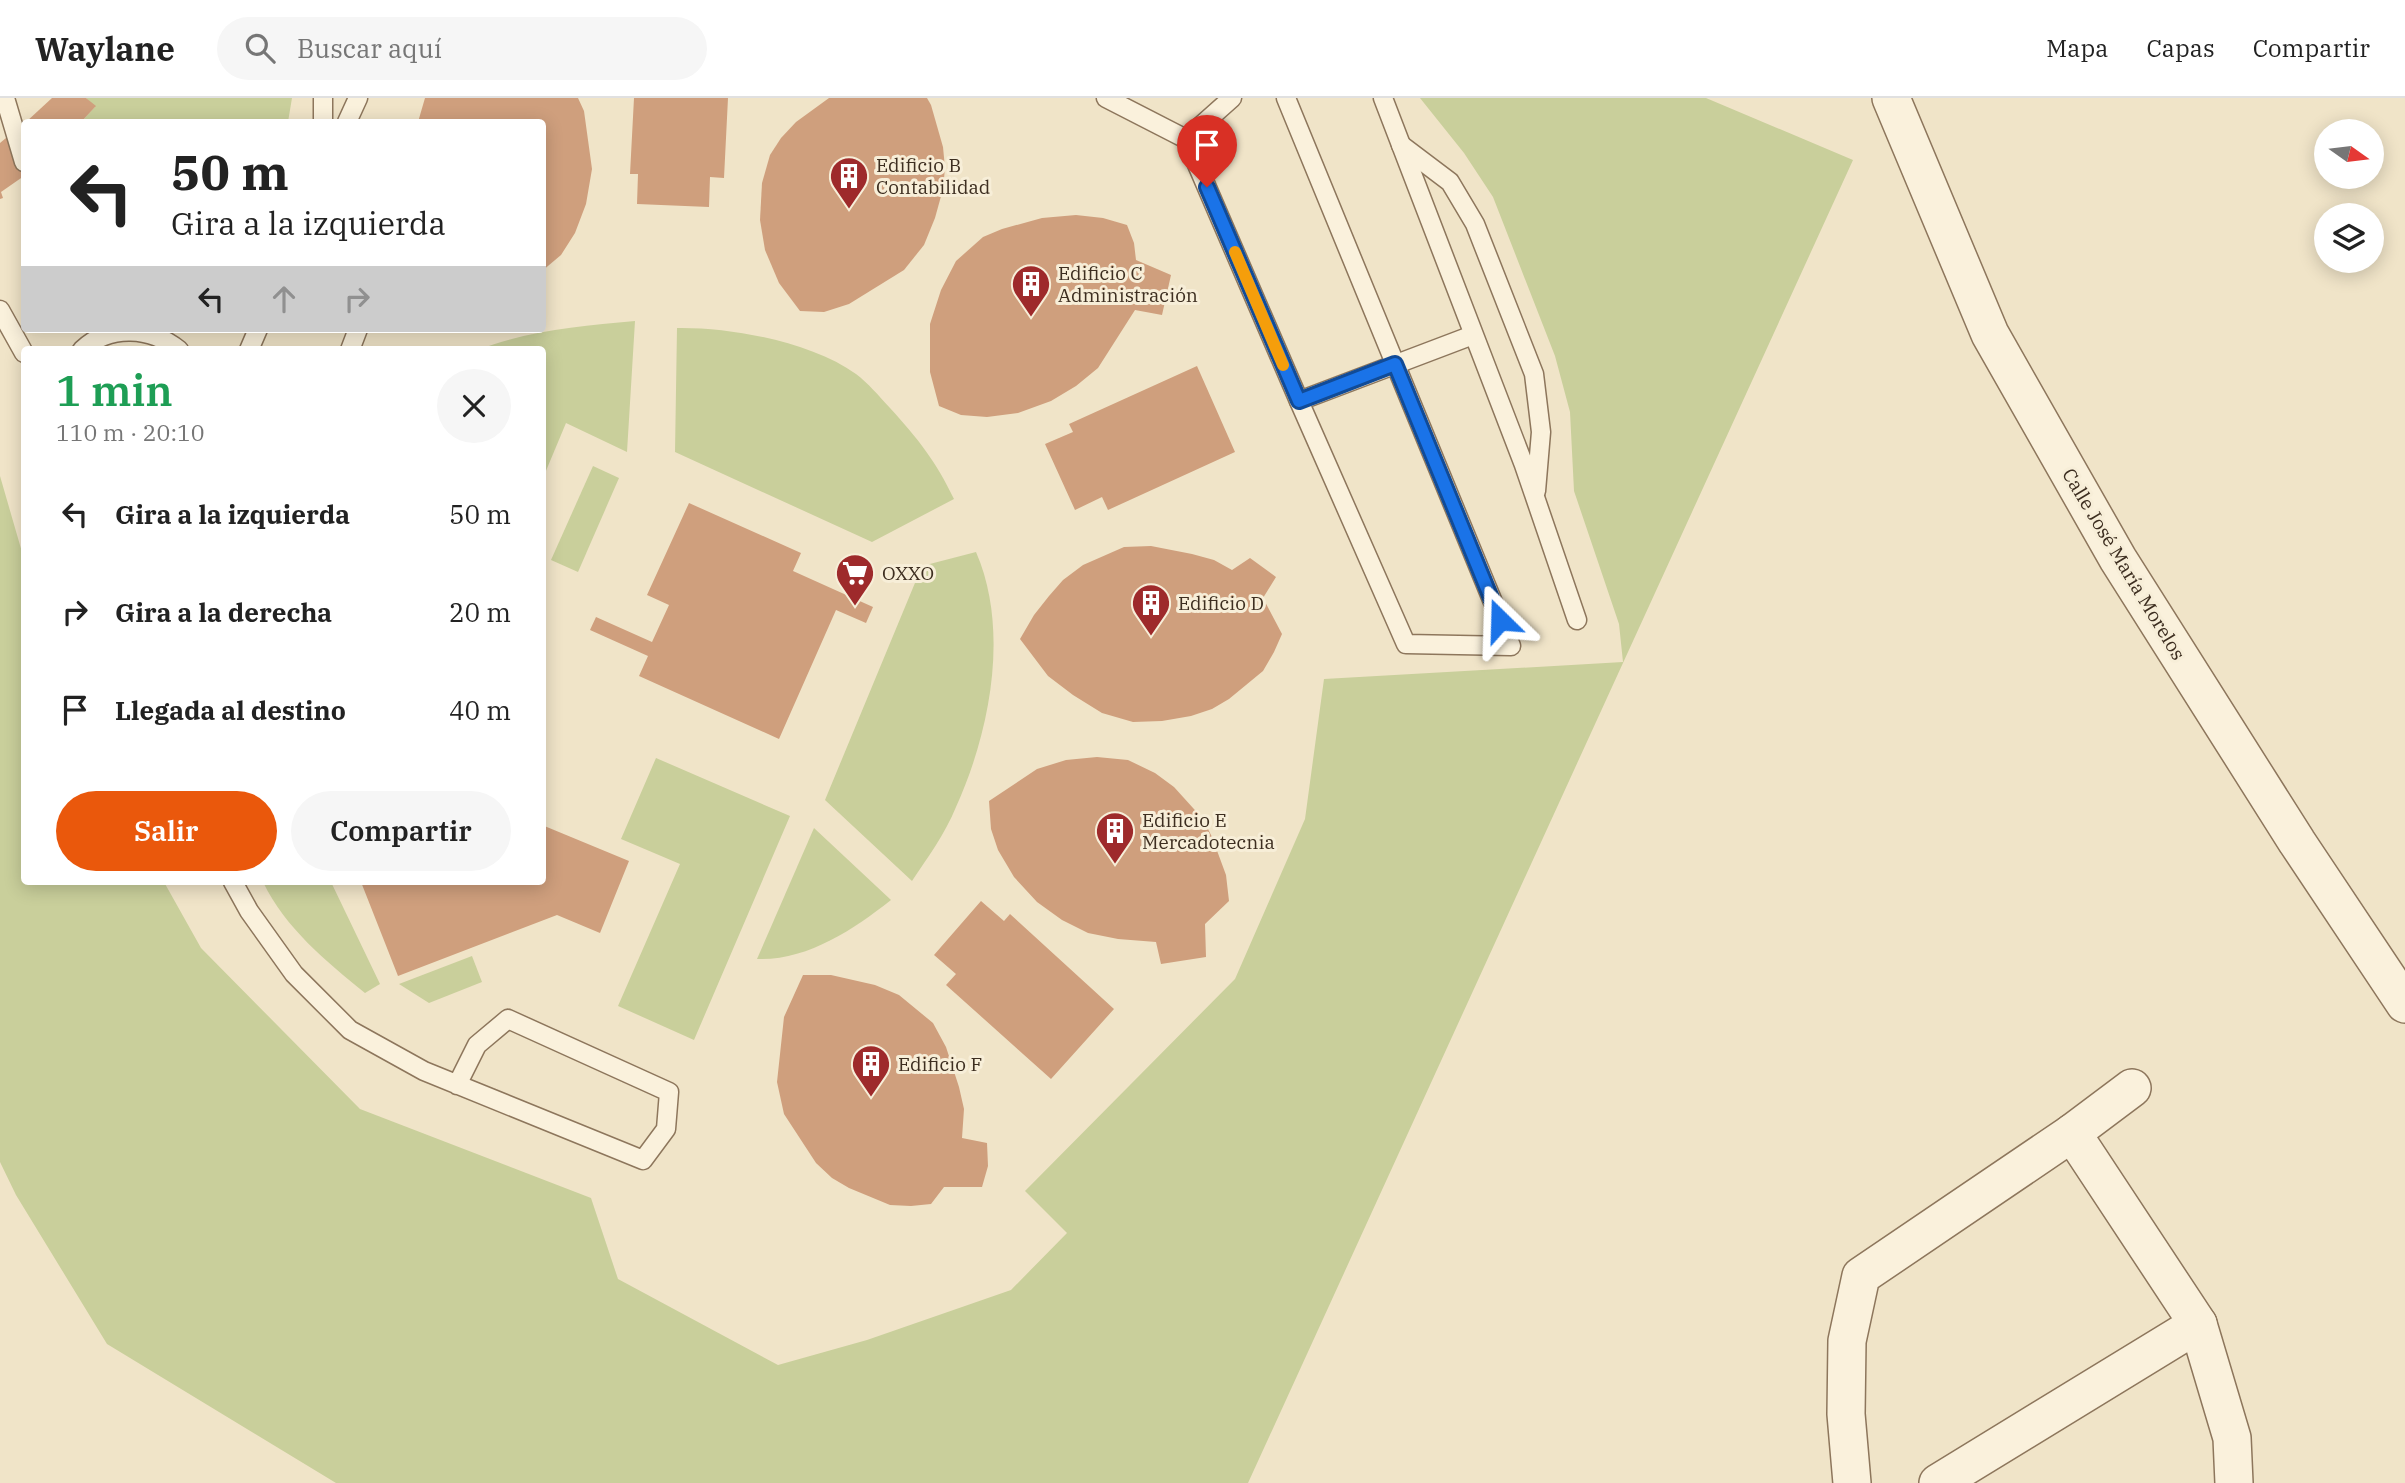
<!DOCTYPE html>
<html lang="es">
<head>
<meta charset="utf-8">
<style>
  :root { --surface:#fff; --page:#f6f6f6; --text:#222; --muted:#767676; --line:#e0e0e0; --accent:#ea580c }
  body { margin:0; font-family:"IBM Plex Serif",serif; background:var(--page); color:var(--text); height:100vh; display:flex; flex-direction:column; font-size:26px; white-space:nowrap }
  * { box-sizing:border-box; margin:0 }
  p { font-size:23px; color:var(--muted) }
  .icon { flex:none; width:38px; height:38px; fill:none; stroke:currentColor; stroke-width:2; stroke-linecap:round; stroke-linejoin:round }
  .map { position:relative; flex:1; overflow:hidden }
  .drawer { position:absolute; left:21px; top:248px; width:525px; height:539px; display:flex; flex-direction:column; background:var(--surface); border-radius:7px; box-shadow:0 4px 18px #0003 }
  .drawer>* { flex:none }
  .banner { position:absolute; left:21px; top:21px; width:525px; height:214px; border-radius:7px; box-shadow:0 4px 18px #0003; background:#fff; color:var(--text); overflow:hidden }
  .needle { width:46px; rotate:104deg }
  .fabs { position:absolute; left:2314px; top:21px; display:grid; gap:14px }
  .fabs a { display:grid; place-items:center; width:70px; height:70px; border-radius:50%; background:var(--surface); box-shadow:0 4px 18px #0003; font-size:35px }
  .pin { position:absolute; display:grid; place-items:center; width:60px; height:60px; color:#fff; margin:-72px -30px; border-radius:50% 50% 50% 0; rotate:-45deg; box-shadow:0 0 7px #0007 }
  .pin .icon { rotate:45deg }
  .me { position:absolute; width:77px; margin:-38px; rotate:338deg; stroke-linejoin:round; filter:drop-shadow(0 0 5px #0008) }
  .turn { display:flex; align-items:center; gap:24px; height:147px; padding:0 35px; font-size:32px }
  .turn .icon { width:91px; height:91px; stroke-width:2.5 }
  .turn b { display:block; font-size:49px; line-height:60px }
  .lanes { display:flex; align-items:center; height:66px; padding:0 35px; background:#0003; justify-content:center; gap:35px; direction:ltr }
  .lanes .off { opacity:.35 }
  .round { display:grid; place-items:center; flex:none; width:74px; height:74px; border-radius:37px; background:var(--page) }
  .overview { display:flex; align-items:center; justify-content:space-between; height:119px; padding:0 35px }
  h1 { font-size:42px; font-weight:600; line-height:52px; color:#1e9e55 }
  .button { display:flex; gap:14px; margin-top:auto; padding:14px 35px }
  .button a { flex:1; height:80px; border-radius:42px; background:var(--accent); color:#fff; font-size:28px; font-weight:600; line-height:80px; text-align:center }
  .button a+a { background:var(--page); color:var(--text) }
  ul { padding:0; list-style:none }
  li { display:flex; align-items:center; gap:21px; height:98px; padding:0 35px }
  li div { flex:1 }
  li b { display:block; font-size:26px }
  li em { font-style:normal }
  header { display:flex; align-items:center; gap:42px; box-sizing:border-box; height:98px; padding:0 35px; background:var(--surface); border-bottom:2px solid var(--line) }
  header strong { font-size:33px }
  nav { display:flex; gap:38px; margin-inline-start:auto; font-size:24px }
  .search { width:490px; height:63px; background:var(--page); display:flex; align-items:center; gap:18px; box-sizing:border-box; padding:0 24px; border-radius:38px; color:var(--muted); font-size:26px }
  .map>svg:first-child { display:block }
  .green { fill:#c9cf9b }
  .building { fill:#cf9f7d }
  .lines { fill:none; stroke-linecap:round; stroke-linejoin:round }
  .lane-casing { stroke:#8d765c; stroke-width:21 }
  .street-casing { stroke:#8d765c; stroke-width:40 }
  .lane { stroke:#faf1dc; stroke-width:18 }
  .street { stroke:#faf1dc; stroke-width:37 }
  .route-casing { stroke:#114b97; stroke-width:18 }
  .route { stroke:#1a73e8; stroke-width:12 }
  .slow { stroke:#f59e0b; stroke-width:12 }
  .labels { text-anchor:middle; stroke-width:6; stroke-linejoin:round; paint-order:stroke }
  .poi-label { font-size:19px; fill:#3d2e20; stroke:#f7eed8; text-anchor:start }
  .street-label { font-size:19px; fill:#3d2e20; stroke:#f7eed8 }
</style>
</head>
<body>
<header>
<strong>Waylane</strong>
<div class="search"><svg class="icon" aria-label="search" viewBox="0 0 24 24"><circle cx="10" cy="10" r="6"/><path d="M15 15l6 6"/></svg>Buscar aquí</div>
<nav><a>Mapa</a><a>Capas</a><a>Compartir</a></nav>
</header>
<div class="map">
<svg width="2405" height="1385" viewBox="0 0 2405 1385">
  <rect width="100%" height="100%" fill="#f0e4c8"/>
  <g class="green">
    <polygon points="86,0 292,0 288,24 81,24 95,9"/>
    <polygon points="1420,0 1706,0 1853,62 1248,1385 336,1385 107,1246 16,1097 0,1064 0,378 24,461 24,784 164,784 201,850 360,1011 591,1100 618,1181 778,1267 867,1242 1011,1192 1067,1135 1025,1093 1235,881 1305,721 1324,581 1623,564 1619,526 1574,393 1570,314 1555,258 1493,99 1464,55"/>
    <path d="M635 223 627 354 566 325 543 380 542 252H478C529 232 581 228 635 223Z"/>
    <path d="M677 230C731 229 811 244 856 276 868 285 879 298 890 310 919 342 935 362 954 401L872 444 675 354Z"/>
    <polygon points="593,368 619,380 578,474 551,462"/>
    <path d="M976 454C1010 532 990 634 956 709 945 736 928 759 912 783L825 702 922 468Z"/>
    <polygon points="656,660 790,718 694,942 618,908 680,766 621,741"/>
    <path d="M814 730 891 802C853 832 806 863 757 861Z"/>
    <path d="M263 784H331L380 886 365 895C326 863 286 831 263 784Z"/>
    <polygon points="472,858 482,884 429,905 399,886"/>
  </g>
  <g class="building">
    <polygon points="52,0 86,0 96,8 81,24 26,24"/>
    <polygon points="425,0 578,0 584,13 592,71 586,106 575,135 561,157 542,173 542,24 418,24"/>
    <polygon points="634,0 728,0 724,80 710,79 709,109 637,106 638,76 630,76"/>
    <polygon points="829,0 927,0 931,7 943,49 945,70 943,91 935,120 924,147 904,172 849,206 824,214 800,213 779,185 765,152 760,122 762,85 770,57 781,40 796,24"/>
    <polygon points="24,25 24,78 1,94 3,100 0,101 0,45"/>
    <polygon points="1076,117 1103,120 1127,127 1134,145 1136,162 1171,177 1162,217 1135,212 1098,270 1076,288 1051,303 1018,315 987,319 961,317 939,308 930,274 930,226 941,192 956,163 983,139 1002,131 1042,120"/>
    <polygon points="1197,268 1235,354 1108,412 1102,399 1075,412 1045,346 1073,334 1069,326"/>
    <polygon points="689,405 801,455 793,473 873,509 866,525 836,512 779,641 639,578 648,558 590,532 596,519 652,544 669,507 647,497"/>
    <polygon points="1151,448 1192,456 1214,462 1232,472 1250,460 1276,479 1263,500 1282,536 1274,554 1263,573 1229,601 1212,611 1191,618 1162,623 1133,624 1102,615 1073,597 1048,578 1020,541 1034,517 1049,498 1063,482 1083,467 1124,449"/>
    <polygon points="1097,659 1128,662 1155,675 1174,689 1203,721 1212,739 1226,777 1229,803 1205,826 1206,859 1161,866 1156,844 1118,841 1088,835 1062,822 1037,804 1014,779 998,752 991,731 989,703 1037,671 1066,662"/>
    <polygon points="542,727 629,763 600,835 557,817 398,878 361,784 542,784"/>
    <polygon points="981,803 1004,823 1010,816 1114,911 1051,981 946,887 956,876 934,857"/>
    <polygon points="803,877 831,877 875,887 899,897 933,925 946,949 959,989 964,1011 962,1040 987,1045 988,1068 982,1089 944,1089 931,1106 911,1108 890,1107 849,1090 832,1080 816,1065 784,1016 777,984 784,919"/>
  </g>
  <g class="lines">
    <g class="lane-casing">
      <g id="lane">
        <polyline points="5,0 24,64"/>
        <polyline points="323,0 323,24"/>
        <polyline points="1106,0 1186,41 1299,303 1406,546 1511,548 1286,0"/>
        <polyline points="1383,0 1524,367 1577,522"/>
        <polyline points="347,24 358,0"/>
        <polyline points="1186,41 1232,0"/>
        <polyline points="1401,47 1450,84 1475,126 1534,276 1541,334 1536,393"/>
        <polyline points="0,212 24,255"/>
        <path d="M82 252C110 226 151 229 179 252"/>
        <polyline points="249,252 258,231"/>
        <polyline points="350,252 358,231"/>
        <polyline points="1299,303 1473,237"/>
        <polyline points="233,784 249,813 294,876 350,932 424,973 643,1062 666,1031 669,994 508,921 477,947 457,987"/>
      </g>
    </g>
    <g class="street-casing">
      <g id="street">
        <polyline points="1891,0 1990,236 2118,461 2297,744 2405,906"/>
        <polyline points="2072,1035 2198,1226 2232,1340 2234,1385"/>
        <polyline points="1852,1385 1846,1316 1847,1243 1861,1178 2072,1035 2132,990"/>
        <polyline points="1938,1385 2198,1226"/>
      </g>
    </g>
    <use href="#lane" class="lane"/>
    <use href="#street" class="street"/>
  </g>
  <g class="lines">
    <g class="route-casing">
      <polyline id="route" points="1207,89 1299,303 1395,266 1500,522"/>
    </g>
    <use href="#route" class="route"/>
    <polyline class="slow" points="1235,154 1283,267"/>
  </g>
  <defs>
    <g id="building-pin" transform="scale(2.0125)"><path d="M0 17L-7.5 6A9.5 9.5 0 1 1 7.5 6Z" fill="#9e2a2b" stroke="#f7eed8"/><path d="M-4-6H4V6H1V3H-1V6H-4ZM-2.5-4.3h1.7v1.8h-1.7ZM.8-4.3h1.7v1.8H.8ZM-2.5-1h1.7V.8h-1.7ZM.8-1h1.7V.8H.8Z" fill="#fff"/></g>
    <g id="supermarket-pin" transform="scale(2.0125)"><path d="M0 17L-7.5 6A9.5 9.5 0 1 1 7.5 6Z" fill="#9e2a2b" stroke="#f7eed8"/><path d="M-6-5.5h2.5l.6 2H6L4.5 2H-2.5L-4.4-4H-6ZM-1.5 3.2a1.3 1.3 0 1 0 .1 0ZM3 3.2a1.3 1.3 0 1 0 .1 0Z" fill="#fff"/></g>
  </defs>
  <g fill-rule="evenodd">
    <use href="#building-pin" x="849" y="78"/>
    <use href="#building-pin" x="1031" y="186"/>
    <use href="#supermarket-pin" x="855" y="475"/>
    <use href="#building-pin" x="1151" y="505"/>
    <use href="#building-pin" x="1115" y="733"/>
    <use href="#building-pin" x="871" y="966"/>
  </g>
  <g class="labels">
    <g class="poi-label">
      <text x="876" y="74">Edificio B<tspan x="876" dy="22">Contabilidad</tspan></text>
      <text x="1058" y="182">Edificio C<tspan x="1058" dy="22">Administración</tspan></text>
      <text x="882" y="482">OXXO</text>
      <text x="1178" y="512">Edificio D</text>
      <text x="1142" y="729">Edificio E<tspan x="1142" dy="22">Mercadotecnia</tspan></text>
      <text x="898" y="973">Edificio F</text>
    </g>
    <g class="street-label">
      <text transform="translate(2124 466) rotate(59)" y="7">Calle José María Morelos</text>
    </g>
  </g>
</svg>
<div class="fabs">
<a><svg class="needle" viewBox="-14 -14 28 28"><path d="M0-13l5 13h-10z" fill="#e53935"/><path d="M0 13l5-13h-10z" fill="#767676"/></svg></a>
<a><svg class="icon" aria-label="layers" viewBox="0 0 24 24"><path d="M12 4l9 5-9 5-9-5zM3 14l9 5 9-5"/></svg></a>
</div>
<div class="pin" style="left:1207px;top:89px;background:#d93025"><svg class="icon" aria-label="arrive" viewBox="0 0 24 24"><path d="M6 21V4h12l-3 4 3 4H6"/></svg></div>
<svg class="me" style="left:1500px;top:522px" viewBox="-20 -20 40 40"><path d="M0-17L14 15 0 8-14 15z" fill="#1a73e8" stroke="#fff" stroke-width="4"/></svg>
<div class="banner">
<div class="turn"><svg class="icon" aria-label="left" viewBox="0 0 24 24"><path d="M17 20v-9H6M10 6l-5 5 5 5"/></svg><div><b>50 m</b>Gira a la izquierda</div></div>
<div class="lanes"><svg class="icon" aria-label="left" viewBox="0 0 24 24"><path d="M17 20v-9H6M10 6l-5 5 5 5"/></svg><svg class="icon off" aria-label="ahead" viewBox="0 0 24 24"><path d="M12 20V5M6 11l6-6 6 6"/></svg><svg class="icon off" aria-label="right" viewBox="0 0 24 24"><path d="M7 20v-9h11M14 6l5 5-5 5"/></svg></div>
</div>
<section class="drawer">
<div class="overview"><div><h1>1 min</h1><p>110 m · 20:10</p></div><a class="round"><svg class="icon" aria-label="close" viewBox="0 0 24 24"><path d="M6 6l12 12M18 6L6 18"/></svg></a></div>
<ul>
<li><svg class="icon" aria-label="left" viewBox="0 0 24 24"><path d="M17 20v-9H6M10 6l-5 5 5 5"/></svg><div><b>Gira a la izquierda</b></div><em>50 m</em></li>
<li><svg class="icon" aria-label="right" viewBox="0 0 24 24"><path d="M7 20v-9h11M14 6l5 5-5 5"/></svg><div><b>Gira a la derecha</b></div><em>20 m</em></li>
<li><svg class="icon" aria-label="arrive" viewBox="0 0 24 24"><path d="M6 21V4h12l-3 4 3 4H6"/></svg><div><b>Llegada al destino</b></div><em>40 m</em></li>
</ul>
<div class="button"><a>Salir</a><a>Compartir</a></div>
</section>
</div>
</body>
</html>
